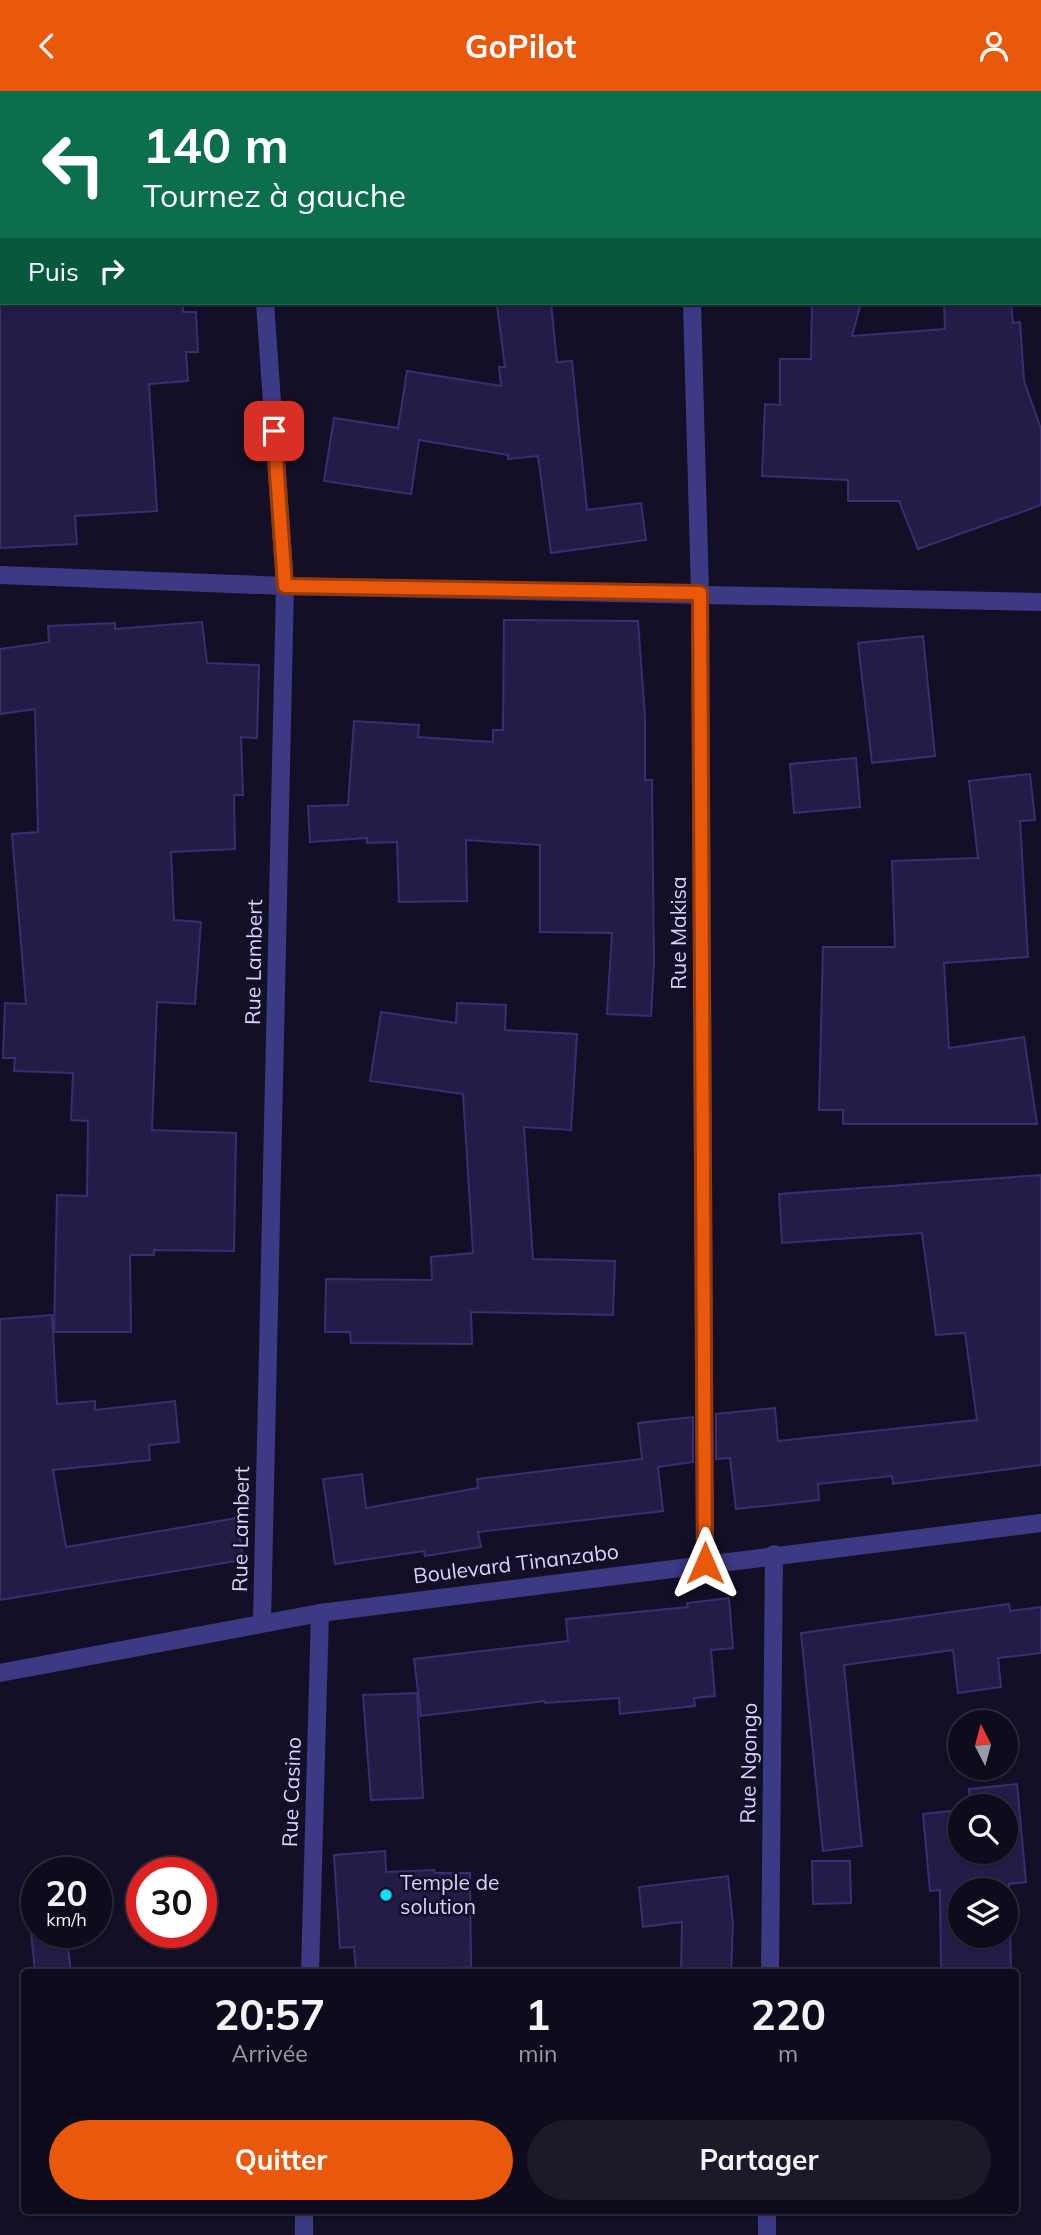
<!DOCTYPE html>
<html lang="fr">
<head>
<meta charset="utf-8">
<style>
  :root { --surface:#0e0b1c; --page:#1c1929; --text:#f1f3f6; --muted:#9b9ba3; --line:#2e2b3b; --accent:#ea580c }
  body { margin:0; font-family:Mulish,sans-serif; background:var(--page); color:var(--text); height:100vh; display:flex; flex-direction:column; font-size:26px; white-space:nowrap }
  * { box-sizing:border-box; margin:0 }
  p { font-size:23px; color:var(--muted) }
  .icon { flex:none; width:38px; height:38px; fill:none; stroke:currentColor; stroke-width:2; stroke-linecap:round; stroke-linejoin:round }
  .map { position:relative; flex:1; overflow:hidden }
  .side { position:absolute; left:21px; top:1878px; width:998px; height:245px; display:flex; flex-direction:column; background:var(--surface); border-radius:7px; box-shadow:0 2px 5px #0004,0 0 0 2px var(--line) }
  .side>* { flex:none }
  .hud { position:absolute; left:0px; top:0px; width:1041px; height:214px; box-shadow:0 2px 5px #0004,0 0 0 2px var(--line); background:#0b6e4f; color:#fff; overflow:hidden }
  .needle { width:46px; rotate:354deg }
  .controls { position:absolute; left:948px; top:1619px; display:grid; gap:14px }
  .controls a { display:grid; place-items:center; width:70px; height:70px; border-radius:50%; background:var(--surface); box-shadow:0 2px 5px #0004,0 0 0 2px var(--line); font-size:35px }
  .speed { position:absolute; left:21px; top:1766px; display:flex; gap:14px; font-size:35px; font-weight:700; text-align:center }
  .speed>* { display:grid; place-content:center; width:91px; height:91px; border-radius:50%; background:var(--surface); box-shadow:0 2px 5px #0004,0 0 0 2px var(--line); line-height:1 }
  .speed small { font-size:18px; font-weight:400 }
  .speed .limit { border:10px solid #d22; background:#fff; color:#111 }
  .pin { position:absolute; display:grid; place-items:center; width:60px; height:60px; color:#fff; margin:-30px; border-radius:14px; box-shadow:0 4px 10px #0006 }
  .me { position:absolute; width:77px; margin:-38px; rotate:0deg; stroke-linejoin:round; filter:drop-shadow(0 0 5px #0008) }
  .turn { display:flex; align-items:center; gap:24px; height:147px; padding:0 28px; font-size:32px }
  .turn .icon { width:91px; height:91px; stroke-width:2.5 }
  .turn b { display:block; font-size:49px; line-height:60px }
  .then { display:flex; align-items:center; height:66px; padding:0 28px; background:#0003; gap:14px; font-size:26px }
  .eta { display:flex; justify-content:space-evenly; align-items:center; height:119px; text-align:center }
  .eta b { font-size:42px; font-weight:700; line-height:49px }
  .button { display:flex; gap:14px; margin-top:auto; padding:14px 28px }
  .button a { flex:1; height:80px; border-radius:42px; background:var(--accent); color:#fff; font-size:28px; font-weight:700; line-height:80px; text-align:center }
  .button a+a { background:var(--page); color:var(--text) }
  header { display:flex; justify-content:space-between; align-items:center; height:91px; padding:0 28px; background:var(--accent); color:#fff; font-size:32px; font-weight:700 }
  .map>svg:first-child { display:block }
  .building { fill:#241b47; stroke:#3b2d73; stroke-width:2; fill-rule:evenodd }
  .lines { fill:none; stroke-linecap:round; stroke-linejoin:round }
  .minor { stroke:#3d3a85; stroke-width:18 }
  .route-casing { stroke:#983908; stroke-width:18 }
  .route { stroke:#ea580c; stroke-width:12 }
  .poi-dot { fill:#00e5ff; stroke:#130f26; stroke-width:2.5 }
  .labels { text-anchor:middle; stroke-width:5; stroke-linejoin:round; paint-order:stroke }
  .street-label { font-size:21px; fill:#d9d4ff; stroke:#130f26 }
  .poi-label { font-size:21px; fill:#d9d4ff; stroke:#130f26; text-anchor:start }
</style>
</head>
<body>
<header><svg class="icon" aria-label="back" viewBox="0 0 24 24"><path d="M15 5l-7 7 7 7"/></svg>GoPilot<svg class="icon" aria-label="person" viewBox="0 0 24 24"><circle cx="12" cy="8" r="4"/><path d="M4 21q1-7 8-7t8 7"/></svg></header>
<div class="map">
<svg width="1041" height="2144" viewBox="0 0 1041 2144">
  <rect width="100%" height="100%" fill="#130f26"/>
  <g class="building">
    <polygon points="0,212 183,212 183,221 196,221 198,261 186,261 188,290 149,293 157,420 75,425 77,453 0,457"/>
    <polygon points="527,212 551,212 557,271 572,270 587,419 641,412 646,449 551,462 538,365 508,368 508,364 419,349 411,403 324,390 334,327 398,337 407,280 501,295 499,276 505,276 497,215"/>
    <polygon points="812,212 861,212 852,245 945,238 944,212 1011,212 1013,232 1020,231 1024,290 1041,338 1041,414 918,458 899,410 848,410 848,389 762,385 765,313 780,314 780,268 811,268"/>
    <polygon points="504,529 638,530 645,625 645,689 652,689 654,873 651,925 607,923 612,842 540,841 540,754 466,749 467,810 399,811 397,751 367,752 367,747 310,751 308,715 348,714 354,630 419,634 418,646 493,651 493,639 503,639"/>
    <polygon points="202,531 207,572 259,574 257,647 241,646 243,704 234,704 235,758 171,761 174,829 201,831 195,913 157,911 152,1039 236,1042 234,1160 154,1159 154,1164 130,1164 131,1241 54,1241 57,1104 87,1105 88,1030 71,1029 73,982 14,980 15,967 3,967 5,912 26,913 12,743 38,741 35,618 0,623 0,558 49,551 48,535 115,532 115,538"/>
    <polygon points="923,545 935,665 872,672 858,552"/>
    <polygon points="856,667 860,716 794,722 790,673"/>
    <polygon points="1030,683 1035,729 1020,730 1028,866 944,872 949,957 1024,946 1037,1033 843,1033 843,1019 819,1019 823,856 895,856 892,770 978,767 969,690"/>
    <polygon points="457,912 506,914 505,939 577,943 571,1039 524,1036 533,1168 615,1170 613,1224 471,1221 472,1253 351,1252 350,1241 325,1241 326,1188 432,1189 431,1166 473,1162 463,1003 370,990 381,921 456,932"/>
    <polygon points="1041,1084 1041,1374 893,1393 892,1385 818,1393 819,1409 736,1418 730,1367 716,1368 716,1323 775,1317 778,1350 977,1329 965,1242 936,1244 922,1142 782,1152 779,1103"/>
    <polygon points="52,1224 57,1313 95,1310 95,1319 175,1310 179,1351 149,1354 150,1369 53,1379 66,1456 237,1427 243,1469 0,1509 0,1228"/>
    <polygon points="693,1326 693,1371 658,1376 663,1420 478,1441 481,1456 425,1465 424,1460 335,1473 323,1388 362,1383 366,1417 478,1397 477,1388 642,1368 638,1332"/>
    <polygon points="729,1507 733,1557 711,1559 715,1605 694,1607 695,1615 620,1623 619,1607 545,1612 545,1610 421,1625 414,1568 568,1550 566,1528 688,1516 687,1512"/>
    <polygon points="1009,1513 1010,1520 1041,1516 1041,1562 998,1567 1001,1596 958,1602 953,1559 844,1574 862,1755 823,1760 801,1542"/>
    <polygon points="417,1602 423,1707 371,1709 363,1604"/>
    <path d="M1017 1693 1026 1791 1009 1793 1011 1881H941L940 1799 930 1800 923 1723 961 1719V1760H1006V1715H970L969 1698ZM961 1799H1006V1844H961Z"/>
    <polygon points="385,1760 386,1781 434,1779 435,1782 470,1782 471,1876 356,1881 354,1856 340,1857 334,1764"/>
    <polygon points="812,1770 850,1770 851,1812 813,1813"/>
    <polygon points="728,1785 733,1833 731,1881 681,1881 682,1831 643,1836 639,1796"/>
    <polygon points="31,1841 66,1841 71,1881 35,1881"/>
  </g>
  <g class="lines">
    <g class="minor">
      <polyline points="249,0 249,2"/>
      <polyline points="670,0 670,2"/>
      <polyline points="692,212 700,502 705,1472"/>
      <polyline points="0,484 285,495 1041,511"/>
      <polyline points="262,1531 285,495 265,212"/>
      <polyline points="0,1582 320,1522 1041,1432"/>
      <polyline points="310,1881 320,1522"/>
      <polyline points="770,1881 774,1463"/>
      <polyline points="304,2119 304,2144"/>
      <polyline points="767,2144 767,2119"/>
    </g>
  </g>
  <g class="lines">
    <g class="route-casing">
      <polyline id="route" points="274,340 285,495 700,502 705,1472"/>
    </g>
    <use href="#route" class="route"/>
  </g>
  <circle class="poi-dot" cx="386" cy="1804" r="7"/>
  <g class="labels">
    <g class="street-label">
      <text transform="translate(679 842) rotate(-90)" y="7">Rue Makisa</text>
      <text transform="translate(254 871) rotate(-89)" y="7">Rue Lambert</text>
      <text transform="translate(241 1438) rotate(-89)" y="7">Rue Lambert</text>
      <text transform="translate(516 1473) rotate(-7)" y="7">Boulevard Tinanzabo</text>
      <text transform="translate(749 1672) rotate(-89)" y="7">Rue Ngongo</text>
      <text transform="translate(292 1701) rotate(-88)" y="7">Rue Casino</text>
    </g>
    <g class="poi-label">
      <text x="400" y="1799">Temple de<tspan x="400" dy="24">solution</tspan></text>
    </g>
  </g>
</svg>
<div class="controls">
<a><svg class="needle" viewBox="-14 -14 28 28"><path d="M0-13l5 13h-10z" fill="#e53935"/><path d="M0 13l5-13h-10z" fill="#9b9ba3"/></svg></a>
<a><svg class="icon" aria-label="search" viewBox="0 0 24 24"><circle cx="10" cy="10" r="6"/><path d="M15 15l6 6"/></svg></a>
<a><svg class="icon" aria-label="layers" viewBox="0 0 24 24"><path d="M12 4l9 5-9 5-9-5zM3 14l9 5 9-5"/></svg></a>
</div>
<div class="speed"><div>20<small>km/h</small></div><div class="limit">30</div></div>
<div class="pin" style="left:274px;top:340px;background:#d93025"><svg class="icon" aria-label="arrive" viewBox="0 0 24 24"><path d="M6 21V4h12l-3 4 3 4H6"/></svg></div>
<svg class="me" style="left:705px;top:1472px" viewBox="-20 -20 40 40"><path d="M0-17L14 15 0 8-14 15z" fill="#ea580c" stroke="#fff" stroke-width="4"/></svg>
<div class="hud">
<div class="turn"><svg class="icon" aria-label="left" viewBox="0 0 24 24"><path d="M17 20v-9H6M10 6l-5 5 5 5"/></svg><div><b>140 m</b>Tournez à gauche</div></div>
<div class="then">Puis<svg class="icon" aria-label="right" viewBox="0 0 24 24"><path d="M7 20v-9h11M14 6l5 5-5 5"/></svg></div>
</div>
<section class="side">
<div class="eta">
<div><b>20:57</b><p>Arrivée</p></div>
<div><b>1</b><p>min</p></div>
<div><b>220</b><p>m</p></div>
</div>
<div class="button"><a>Quitter</a><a>Partager</a></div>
</section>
</div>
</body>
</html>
